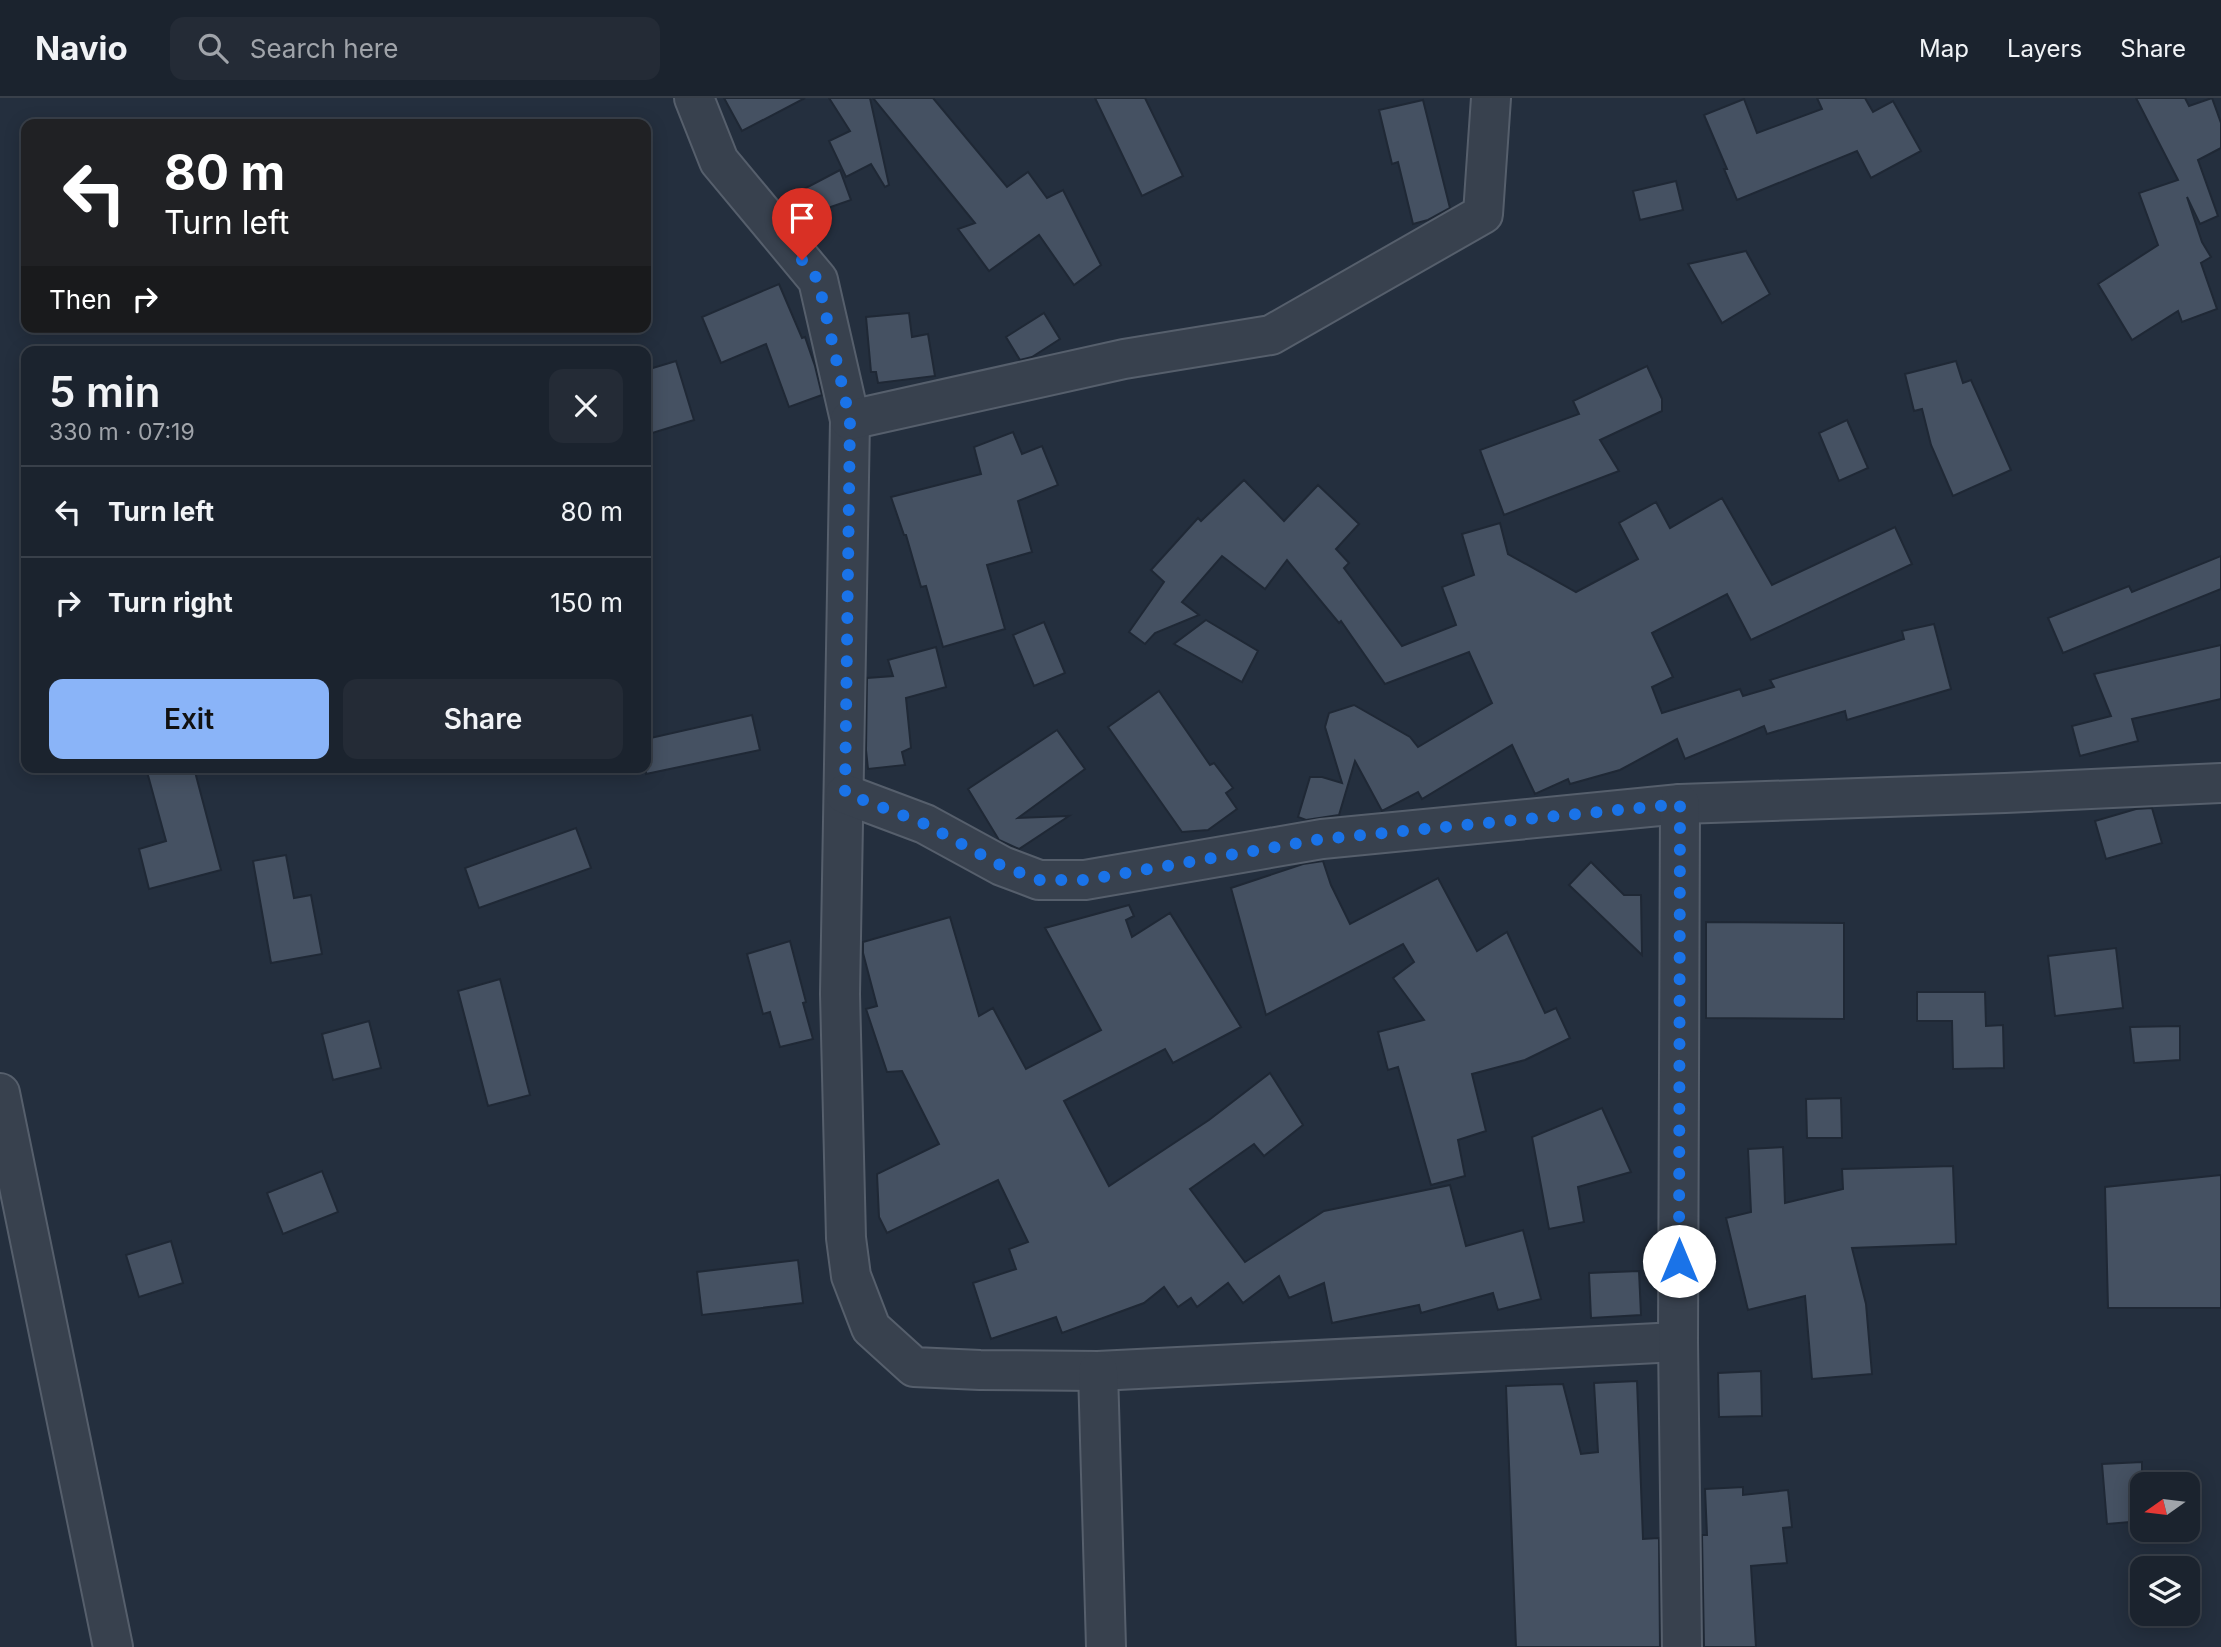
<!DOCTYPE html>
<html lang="en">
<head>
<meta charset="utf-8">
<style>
  :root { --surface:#1b232e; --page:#242b36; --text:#f1f3f6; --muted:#a0a4aa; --line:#39404a; --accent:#8ab4f8 }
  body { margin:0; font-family:Inter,sans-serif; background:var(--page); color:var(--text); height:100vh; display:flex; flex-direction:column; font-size:26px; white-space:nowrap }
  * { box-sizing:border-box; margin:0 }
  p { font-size:23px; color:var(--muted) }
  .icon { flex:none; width:38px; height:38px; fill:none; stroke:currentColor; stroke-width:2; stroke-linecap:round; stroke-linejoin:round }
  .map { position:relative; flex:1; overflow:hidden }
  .side { position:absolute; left:21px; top:248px; width:630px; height:427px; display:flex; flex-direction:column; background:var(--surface); border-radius:14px; box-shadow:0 4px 18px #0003,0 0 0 2px var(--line) }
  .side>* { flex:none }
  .guide { position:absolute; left:21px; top:21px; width:630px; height:214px; border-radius:14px; box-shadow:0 4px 18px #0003,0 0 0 2px var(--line); background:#202124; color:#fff; overflow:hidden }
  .needle { width:46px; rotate:256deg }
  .tools { position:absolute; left:2130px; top:1374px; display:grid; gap:14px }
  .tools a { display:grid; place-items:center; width:70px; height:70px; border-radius:14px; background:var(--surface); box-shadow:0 4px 18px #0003,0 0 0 2px var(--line); font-size:35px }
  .pin { position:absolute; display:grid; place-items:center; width:60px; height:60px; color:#fff; margin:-72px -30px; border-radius:50% 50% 50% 0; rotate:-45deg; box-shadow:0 0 7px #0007 }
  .pin .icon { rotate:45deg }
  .me { position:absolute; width:77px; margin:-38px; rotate:0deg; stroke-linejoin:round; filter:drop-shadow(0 0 5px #0008) }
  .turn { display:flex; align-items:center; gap:24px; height:147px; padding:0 28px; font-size:32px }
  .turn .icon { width:91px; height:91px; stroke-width:2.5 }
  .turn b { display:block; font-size:49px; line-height:60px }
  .then { display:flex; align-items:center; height:66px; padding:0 28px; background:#0003; gap:14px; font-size:26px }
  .round { display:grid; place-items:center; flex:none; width:74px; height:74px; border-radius:14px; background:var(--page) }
  .summary { display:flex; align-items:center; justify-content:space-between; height:119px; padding:0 28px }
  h1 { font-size:42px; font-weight:600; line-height:52px }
  .primary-button { display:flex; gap:14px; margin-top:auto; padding:14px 28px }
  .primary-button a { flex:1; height:80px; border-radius:14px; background:var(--accent); color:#111; font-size:28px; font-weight:600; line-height:80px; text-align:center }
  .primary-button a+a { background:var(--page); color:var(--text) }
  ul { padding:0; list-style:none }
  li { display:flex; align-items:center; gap:21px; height:91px; padding:0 28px; border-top:2px solid var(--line) }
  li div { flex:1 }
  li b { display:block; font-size:26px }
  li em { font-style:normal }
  header { display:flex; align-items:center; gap:42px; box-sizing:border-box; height:98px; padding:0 35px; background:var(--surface); border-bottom:2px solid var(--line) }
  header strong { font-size:33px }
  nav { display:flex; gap:38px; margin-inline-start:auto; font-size:24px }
  .search { width:490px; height:63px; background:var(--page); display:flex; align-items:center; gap:18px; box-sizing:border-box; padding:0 24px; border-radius:14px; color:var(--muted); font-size:26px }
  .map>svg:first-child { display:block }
  .building { fill:#455162; stroke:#1f2835; stroke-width:2 }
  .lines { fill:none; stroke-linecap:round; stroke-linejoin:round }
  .minor-casing { stroke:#565f6c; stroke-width:42 }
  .tertiary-casing { stroke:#565f6c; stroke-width:42 }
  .minor { stroke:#38414e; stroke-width:38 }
  .tertiary { stroke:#38414e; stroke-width:38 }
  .route { stroke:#1a73e8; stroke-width:12; stroke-dasharray:0 21.6 }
</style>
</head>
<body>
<header>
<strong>Navio</strong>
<div class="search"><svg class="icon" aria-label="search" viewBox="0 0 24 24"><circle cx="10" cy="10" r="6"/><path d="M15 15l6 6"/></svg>Search here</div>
<nav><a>Map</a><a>Layers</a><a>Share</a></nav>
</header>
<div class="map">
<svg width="2221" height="1549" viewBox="0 0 2221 1549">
  <rect width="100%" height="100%" fill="#242f3e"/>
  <g class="building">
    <polygon points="724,0 805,0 742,33"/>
    <polygon points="829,0 870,0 889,87 885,89 871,66 846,79 829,43 850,33"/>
    <polygon points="873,0 933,0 1007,89 1028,74 1047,100 1063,92 1101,167 1074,187 1039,137 989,173 958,131 975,125"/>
    <polygon points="1095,0 1145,0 1183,78 1142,98"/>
    <polygon points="1817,0 1865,0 1873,14 1893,3 1921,53 1871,80 1857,53 1737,102 1724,71 1727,71 1704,17 1744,1 1757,35 1822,11"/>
    <polygon points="2136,0 2185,0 2189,8 2212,0 2221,25 2221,50 2198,62 2218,118 2200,126 2187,99 2202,144 2211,159 2201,165 2217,211 2182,224 2178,213 2132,242 2098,186 2158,147 2139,95 2178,82"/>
    <polygon points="1423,2 1450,110 1428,122 1413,126 1398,64 1392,66 1379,12"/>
    <polygon points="840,72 851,102 796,121 781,103"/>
    <polygon points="1676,83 1683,112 1640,122 1633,93"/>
    <polygon points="1746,153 1770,196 1722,225 1688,166"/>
    <polygon points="779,186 802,240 805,239 815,268 822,297 789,309 766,246 721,265 702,219"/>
    <polygon points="909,215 912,239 928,236 935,278 878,285 876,274 871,274 866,219"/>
    <polygon points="1044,215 1060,241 1032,259 1020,262 1006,239"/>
    <polygon points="676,263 694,322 646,337 646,272"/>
    <polygon points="1956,263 1963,285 1971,282 2011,372 1953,398 1931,347 1922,311 1914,313 1905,276"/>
    <polygon points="1647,268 1662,301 1662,313 1600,342 1619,373 1504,417 1480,352 1579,316 1573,303"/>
    <polygon points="1847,322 1868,370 1839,383 1819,335"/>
    <polygon points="1013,334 1022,356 1042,348 1058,387 1018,403 1032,454 987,467 1005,531 943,549 926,488 921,489 906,437 904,437 891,399 981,376 974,349"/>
    <polygon points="1244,382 1284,423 1318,387 1359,426 1336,451 1349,465 1344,470 1402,548 1456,527 1442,489 1474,477 1462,436 1500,425 1508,456 1576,494 1638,461 1619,425 1656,404 1670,430 1722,400 1772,487 1895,429 1912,466 1751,542 1727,496 1652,535 1673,579 1652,589 1662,615 1740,591 1743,598 1774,589 1770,582 1904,541 1902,533 1934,526 1951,591 1847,622 1845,613 1767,636 1764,628 1685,661 1677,641 1620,672 1570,686 1568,681 1535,696 1512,647 1422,701 1418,694 1382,713 1355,663 1339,717 1306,722 1298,719 1310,679 1322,679 1342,685 1325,629 1329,615 1354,607 1410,639 1418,649 1492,605 1469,554 1385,586 1341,523 1339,525 1287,462 1265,491 1222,458 1182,504 1199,517 1155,535 1145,546 1129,534 1164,484 1151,472 1198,420 1201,423"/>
    <polygon points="2221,458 2221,491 2063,555 2048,520 2129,488 2132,494"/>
    <polygon points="1206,522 1258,553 1242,584 1174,546"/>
    <polygon points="1044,524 1065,575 1034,588 1013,537"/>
    <polygon points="2221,547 2221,601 2132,621 2138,643 2080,658 2072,628 2111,618 2094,576"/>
    <polygon points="936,549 946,589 906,600 911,650 902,654 905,667 868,671 866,652 867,580 893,578 888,562"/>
    <polygon points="1159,593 1210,667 1214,665 1233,690 1226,695 1237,711 1208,732 1182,734 1108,629"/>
    <polygon points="752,617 760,652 646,676 646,641"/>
    <polygon points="1057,632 1085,671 1018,720 1069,718 1019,751 999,742 968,691"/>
    <polygon points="146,670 194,670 221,772 149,791 139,751 166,743"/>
    <polygon points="2152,710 2162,745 2106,761 2095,723 2136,711"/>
    <polygon points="576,730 591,770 479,810 465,770"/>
    <polygon points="286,757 294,800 311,797 322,856 271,865 253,763"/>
    <polygon points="1323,763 1331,787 1350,826 1438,780 1477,853 1507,834 1545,915 1556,910 1570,940 1525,962 1472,976 1486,1033 1458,1042 1465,1078 1431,1087 1398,969 1388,972 1378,934 1424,922 1393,880 1414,864 1403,846 1266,917 1231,790 1303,766"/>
    <polygon points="1591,764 1624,797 1641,797 1642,857 1569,787"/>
    <polygon points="1129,807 1134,818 1126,822 1132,839 1170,815 1241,929 1173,965 1165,951 1064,1003 1109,1088 1209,1022 1270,975 1303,1027 1264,1058 1254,1046 1190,1091 1245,1164 1324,1113 1450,1087 1466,1148 1523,1132 1541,1201 1498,1212 1493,1195 1421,1215 1419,1207 1332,1225 1324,1185 1289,1200 1279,1178 1243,1205 1228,1185 1197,1209 1191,1200 1178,1209 1164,1189 1144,1205 1062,1235 1056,1219 991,1241 973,1185 1016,1171 1009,1151 1028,1144 998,1082 887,1135 879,1119 877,1076 939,1046 902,973 887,974 866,911 877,908 863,855 863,844 950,819 979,918 993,910 1026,971 1101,932 1045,830"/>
    <polygon points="1706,824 1844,825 1844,921 1706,920"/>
    <polygon points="790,843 806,904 803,905 813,941 780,949 770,914 763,916 747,856"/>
    <polygon points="2116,850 2123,910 2055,918 2048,858"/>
    <polygon points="500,881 530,997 488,1008 458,893"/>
    <polygon points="1917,894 1985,894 1986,928 2003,927 2004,970 1953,971 1952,923 1917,923"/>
    <polygon points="369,923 381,970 333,982 322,936"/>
    <polygon points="2180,928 2180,962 2134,965 2130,929"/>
    <polygon points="1841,1000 1842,1040 1807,1040 1806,1001"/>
    <polygon points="1602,1010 1631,1074 1578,1089 1584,1124 1549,1131 1532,1039"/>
    <polygon points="1783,1049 1785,1105 1843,1091 1842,1071 1953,1068 1956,1146 1852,1150 1866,1206 1872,1276 1812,1281 1805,1198 1748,1212 1726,1120 1751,1114 1748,1051"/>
    <polygon points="322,1073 338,1114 283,1136 267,1095"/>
    <polygon points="2221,1077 2221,1210 2108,1210 2105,1089"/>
    <polygon points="171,1143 183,1185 139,1199 126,1157"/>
    <polygon points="798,1162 803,1205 702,1217 697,1174"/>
    <polygon points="1639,1173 1641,1217 1591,1220 1589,1175"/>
    <polygon points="1761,1273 1762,1318 1719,1319 1718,1275"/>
    <polygon points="1637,1283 1643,1441 1659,1440 1660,1549 1516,1549 1506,1288 1563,1286 1581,1356 1598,1354 1594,1285"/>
    <polygon points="2142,1364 2142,1423 2107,1426 2102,1366"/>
    <polygon points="1743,1389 1743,1397 1788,1392 1792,1429 1783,1430 1787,1465 1751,1468 1756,1549 1704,1549 1702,1437 1707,1437 1705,1391"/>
  </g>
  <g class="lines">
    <g class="minor-casing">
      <g id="minor">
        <polyline points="694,0 719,63 818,182 850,322 840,896 846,1140 851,1178 871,1230 914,1269 980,1272 1098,1273 1678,1244"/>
        <polyline points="850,322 1124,261 1271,237 1483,116 1491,0"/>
        <polyline points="845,696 925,726 1002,768 1039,782 1085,782 1322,741 1680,706 2005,695 2221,685"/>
        <polyline points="1680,706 1678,1244 1682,1549"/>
        <polyline points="1098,1273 1106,1549"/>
      </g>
    </g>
    <g class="tertiary-casing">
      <polyline id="tertiary" points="0,995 113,1549"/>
    </g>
    <use href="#minor" class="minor"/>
    <use href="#tertiary" class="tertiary"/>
  </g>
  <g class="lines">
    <polyline class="route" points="802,162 818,182 850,322 845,695 925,726 1002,768 1039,782 1085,782 1322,741 1680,706 1679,1163"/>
  </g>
</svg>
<div class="tools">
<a><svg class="needle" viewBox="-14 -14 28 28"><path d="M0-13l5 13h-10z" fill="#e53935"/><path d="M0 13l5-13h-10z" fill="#a0a4aa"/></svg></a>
<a><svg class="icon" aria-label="layers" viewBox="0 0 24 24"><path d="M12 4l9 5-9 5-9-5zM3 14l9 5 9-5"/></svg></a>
</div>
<div class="pin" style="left:802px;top:162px;background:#d93025"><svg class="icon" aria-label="arrive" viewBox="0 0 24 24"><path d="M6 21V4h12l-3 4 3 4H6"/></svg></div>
<svg class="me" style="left:1679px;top:1163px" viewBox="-20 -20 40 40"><circle r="19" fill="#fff"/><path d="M0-13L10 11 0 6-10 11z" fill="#1a73e8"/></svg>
<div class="guide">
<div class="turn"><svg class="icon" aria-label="left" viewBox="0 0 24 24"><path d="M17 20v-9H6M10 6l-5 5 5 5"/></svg><div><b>80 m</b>Turn left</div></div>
<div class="then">Then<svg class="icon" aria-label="right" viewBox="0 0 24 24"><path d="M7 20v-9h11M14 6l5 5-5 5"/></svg></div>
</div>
<section class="side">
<div class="summary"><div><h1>5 min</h1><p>330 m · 07:19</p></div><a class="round"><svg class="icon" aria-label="close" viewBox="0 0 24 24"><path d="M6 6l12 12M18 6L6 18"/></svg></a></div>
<ul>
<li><svg class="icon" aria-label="left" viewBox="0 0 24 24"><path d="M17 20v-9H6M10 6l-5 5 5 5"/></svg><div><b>Turn left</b></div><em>80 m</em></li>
<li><svg class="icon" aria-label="right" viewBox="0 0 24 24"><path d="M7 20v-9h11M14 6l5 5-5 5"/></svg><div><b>Turn right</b></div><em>150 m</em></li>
</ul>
<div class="primary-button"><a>Exit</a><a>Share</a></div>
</section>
</div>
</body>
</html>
